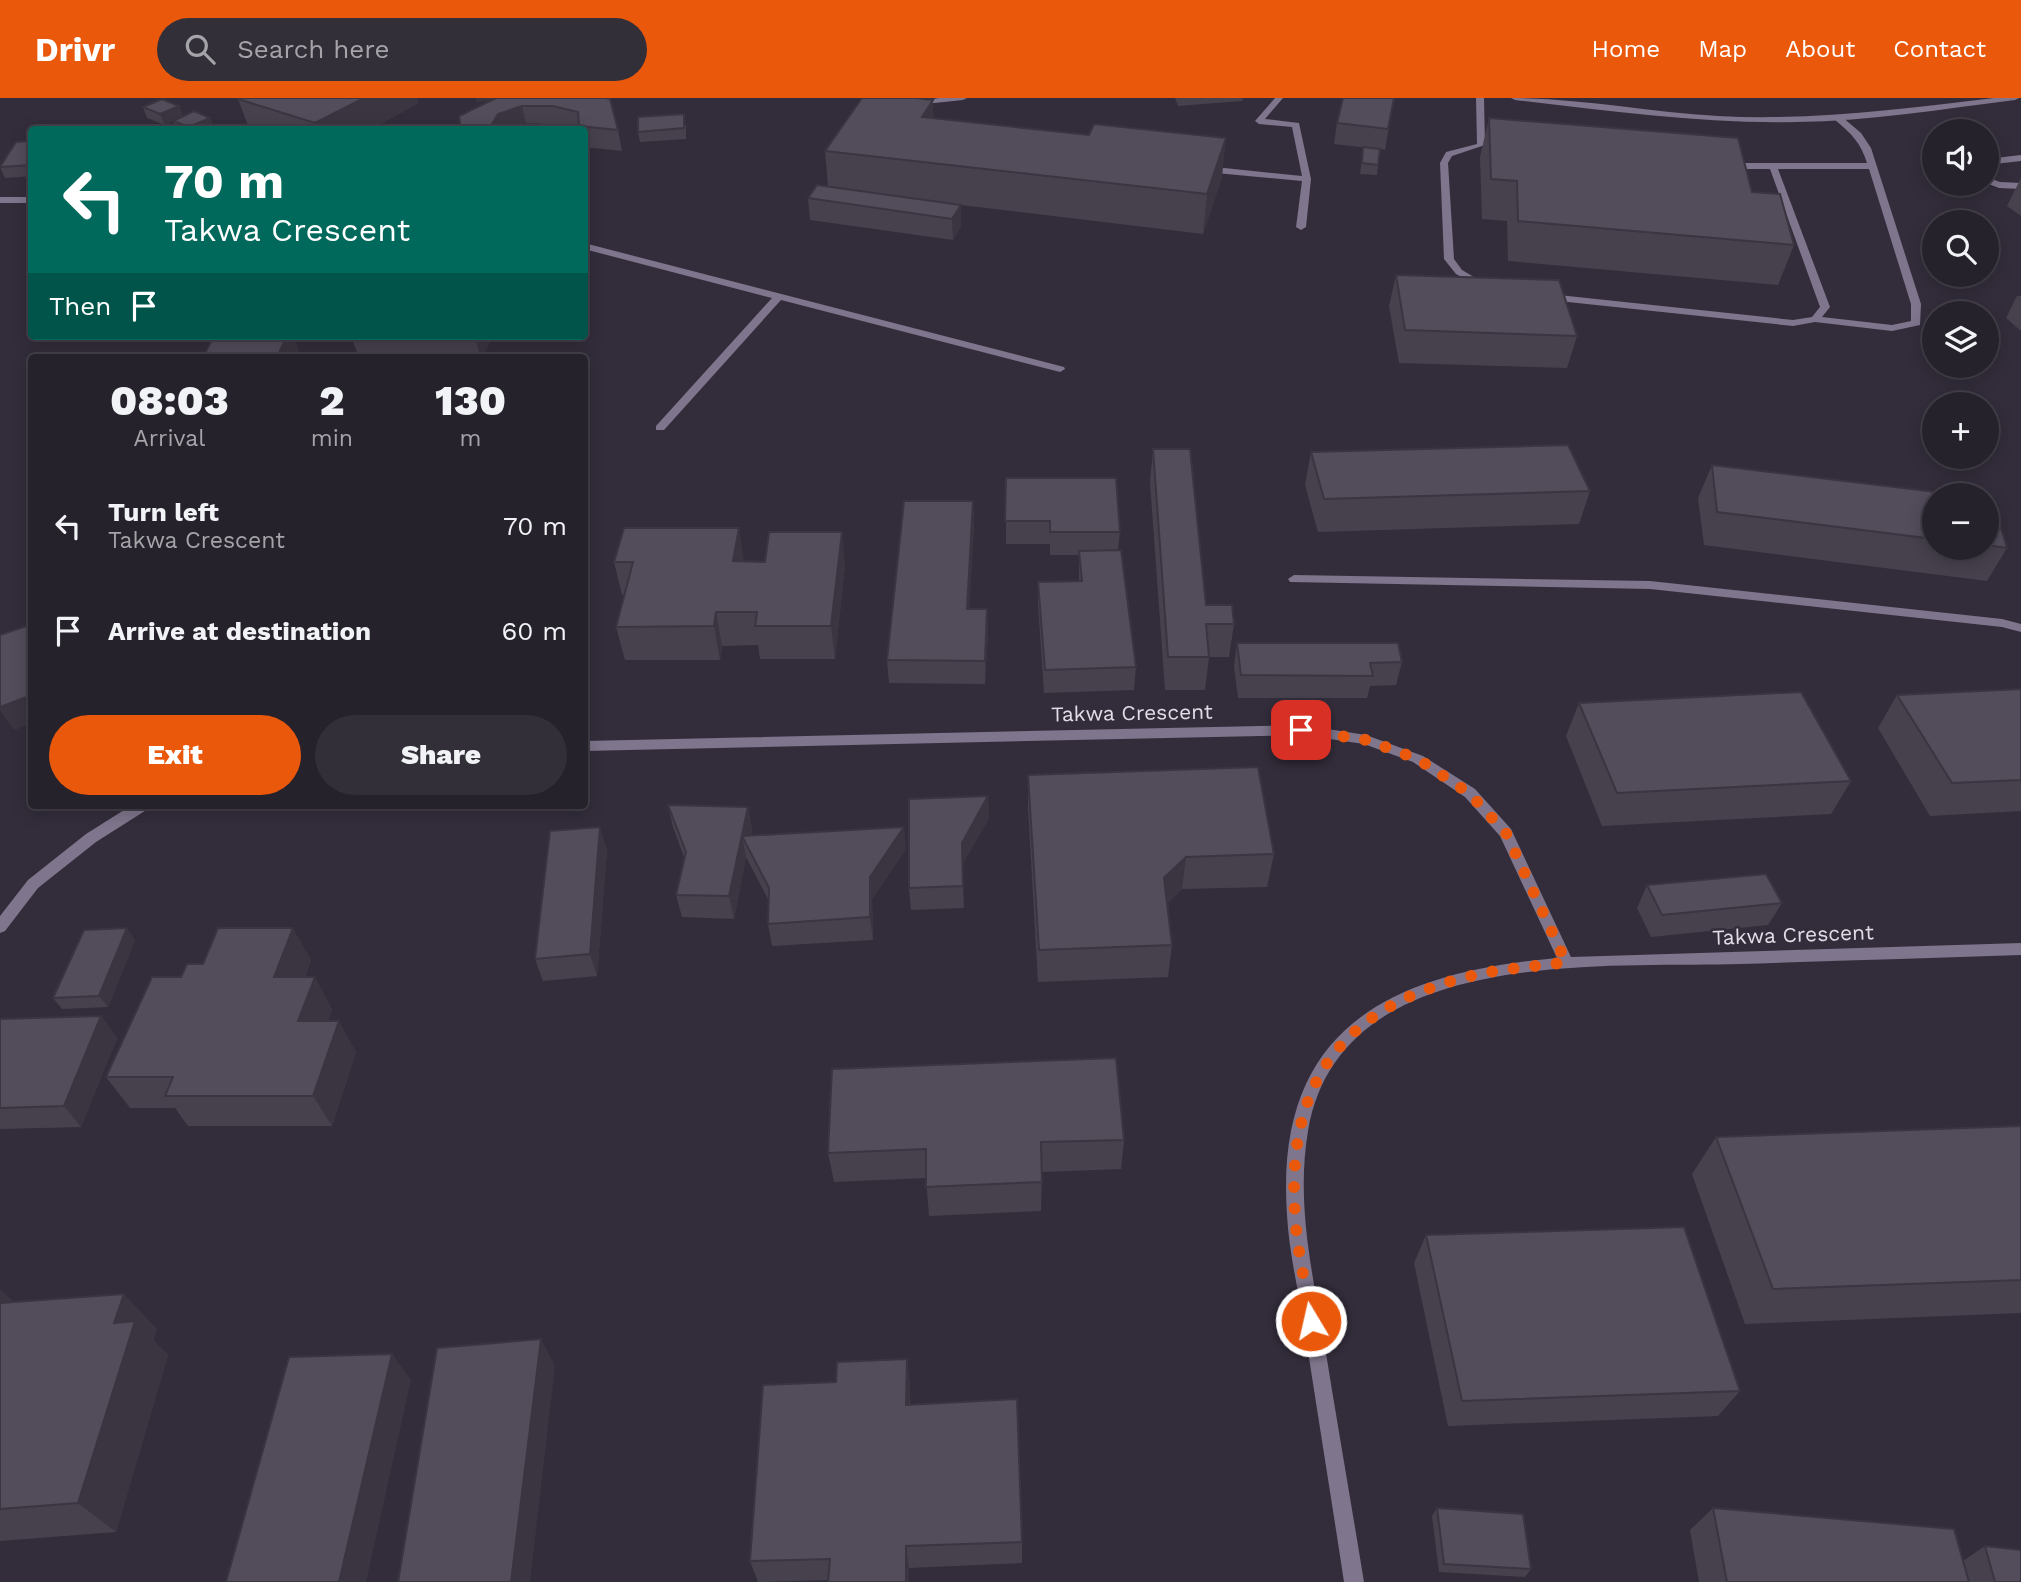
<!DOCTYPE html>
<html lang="en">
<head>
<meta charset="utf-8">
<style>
  :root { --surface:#26222c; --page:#322f38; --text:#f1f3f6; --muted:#a4a4a9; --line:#423f48; --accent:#ea580c }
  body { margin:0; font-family:"Work Sans",sans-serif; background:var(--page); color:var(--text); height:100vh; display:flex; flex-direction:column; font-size:26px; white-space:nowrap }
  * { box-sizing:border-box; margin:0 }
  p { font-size:23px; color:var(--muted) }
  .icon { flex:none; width:38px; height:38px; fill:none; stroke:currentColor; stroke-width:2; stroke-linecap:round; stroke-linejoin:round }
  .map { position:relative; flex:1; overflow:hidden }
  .details { position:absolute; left:28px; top:256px; width:560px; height:455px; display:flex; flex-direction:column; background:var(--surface); border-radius:7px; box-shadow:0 4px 18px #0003,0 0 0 2px var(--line) }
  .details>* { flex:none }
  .banner { position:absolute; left:28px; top:28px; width:560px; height:214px; border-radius:7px; box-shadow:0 4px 18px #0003,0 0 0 2px var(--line); background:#00695c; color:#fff; overflow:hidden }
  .tools { position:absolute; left:1922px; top:21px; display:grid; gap:14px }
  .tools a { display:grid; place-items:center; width:77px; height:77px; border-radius:50%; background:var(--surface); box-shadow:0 4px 18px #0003,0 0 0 2px var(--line); font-size:35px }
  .pin { position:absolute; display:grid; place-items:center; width:60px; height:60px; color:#fff; margin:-30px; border-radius:14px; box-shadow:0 4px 10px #0006 }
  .me { position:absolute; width:77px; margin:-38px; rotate:351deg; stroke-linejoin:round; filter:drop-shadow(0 0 5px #0008) }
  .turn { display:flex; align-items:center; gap:24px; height:147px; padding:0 21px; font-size:32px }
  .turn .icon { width:91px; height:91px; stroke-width:2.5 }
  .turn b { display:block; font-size:49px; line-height:60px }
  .then { display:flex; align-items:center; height:66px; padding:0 21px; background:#0003; gap:14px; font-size:26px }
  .eta { display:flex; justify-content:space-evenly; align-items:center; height:119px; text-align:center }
  .eta b { font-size:42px; font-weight:800; line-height:49px }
  .button { display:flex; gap:14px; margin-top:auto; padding:14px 21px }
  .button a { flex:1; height:80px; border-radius:42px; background:var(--accent); color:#fff; font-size:28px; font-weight:800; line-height:80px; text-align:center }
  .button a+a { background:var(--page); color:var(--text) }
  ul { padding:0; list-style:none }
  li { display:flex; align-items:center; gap:21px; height:105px; padding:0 21px }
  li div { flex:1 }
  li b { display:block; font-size:26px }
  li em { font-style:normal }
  header { display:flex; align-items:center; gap:42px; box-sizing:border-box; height:98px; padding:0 35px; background:var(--accent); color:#fff }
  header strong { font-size:33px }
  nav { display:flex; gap:38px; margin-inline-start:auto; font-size:24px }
  .search { width:490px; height:63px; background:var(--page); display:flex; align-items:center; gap:18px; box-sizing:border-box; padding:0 24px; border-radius:38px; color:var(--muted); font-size:26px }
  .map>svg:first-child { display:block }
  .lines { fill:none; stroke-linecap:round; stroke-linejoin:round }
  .service { fill:#7f758c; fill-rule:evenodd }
  .minor { fill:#7f758c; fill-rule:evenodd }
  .wall { fill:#47414e }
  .shaded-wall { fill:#3a3540 }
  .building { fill:#534c5b; stroke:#3a3540; stroke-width:2 }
  .route { stroke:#ea580c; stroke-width:12; stroke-dasharray:0 21.6 }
  .labels { text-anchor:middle; stroke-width:5; stroke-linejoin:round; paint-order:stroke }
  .street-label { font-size:21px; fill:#e1dde6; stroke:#332d3b }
</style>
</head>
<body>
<header>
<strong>Drivr</strong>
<div class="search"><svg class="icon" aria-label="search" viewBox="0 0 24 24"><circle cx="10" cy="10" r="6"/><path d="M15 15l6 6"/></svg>Search here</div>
<nav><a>Home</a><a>Map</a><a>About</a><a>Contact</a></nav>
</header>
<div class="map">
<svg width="2021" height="1484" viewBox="0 0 2021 1484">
  <rect width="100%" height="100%" fill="#332d3b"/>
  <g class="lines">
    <g class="service">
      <polygon points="939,0 967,0 963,2 915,7 911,5"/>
      <polygon points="1275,0 1283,0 1265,21 1299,25 1311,81 1306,129 1301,132 1296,129 1302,83 1205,74 1201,71 1205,68 1302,78 1292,29 1259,26 1255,23"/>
      <polygon points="1476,0 1484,0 1485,47 1452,58 1448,65 1454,161 1462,172 1484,185 1484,189 1481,190 1456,176 1444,161 1440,65 1446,54 1477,46"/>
      <path d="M1835 18H1841L1861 35 1871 50 1921 206 1920 227 1892 233 1815 224 1793 228 1549 202 1544 199 1549 196 1793 222 1812 219 1820 209 1770 71H1727L1723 68 1727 65H1867C1861 45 1851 35 1835 22ZM1778 71H1869L1911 206V223L1892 227 1822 219 1830 209Z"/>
      <polygon points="2021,57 2021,63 1986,67 1986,61"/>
      <polygon points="1986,79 2000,84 2021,85 2021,91 1999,90 1986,85"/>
      <rect x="0" y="99" width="32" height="6"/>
      <polygon points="584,145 1064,269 1065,271 1060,274 781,202 664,332 656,332 656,328 772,200 584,151"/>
      <polygon points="1294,477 1650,483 2002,521 2021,526 2021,534 2002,529 1650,491 1290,484 1288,481"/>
    </g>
    <g class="minor">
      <path d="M1511 0C1580 0 1649 14 1718 18 1811 23 1902 11 1994 0H2019L2015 2C1943 11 1870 23 1797 24 1703 26 1609 13 1515 2Z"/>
      <path d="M1302 627 1366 637 1423 658 1475 691 1511 731 1571 859 2021 845V857C1927 860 1834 863 1740 866 1600 870 1339 847 1308 1033 1296 1105 1312 1173 1324 1243 1337 1324 1351 1404 1364 1484H1344C1331 1398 1317 1313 1304 1227 1298 1191 1289 1154 1287 1117 1274 929 1391 875 1557 860L1500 738 1465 699 1413 664 1364 646 1302 637 584 653V643Z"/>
      <polygon points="132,707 150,707 148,711 96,744 38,790 5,833 0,835 0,818 28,782 86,736"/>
    </g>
  </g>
  <g class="wall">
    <polygon points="240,0 417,0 418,5 370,32 253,32 249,30 238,1"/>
    <polygon points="476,0 605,0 618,32 622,53 584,49 584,32 570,32 558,28 461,32 491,2 477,4"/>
    <polygon points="1175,0 1243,0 1242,3 1178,8"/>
    <polygon points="1394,0 1385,52 1380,51 1377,77 1360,76 1363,49 1369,50 1334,46 1337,25"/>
    <polygon points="179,8 183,18 210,20 214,30 211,32 176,32 173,23 165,27 147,20 143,9"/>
    <polygon points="933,20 1222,79 1203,136 961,107 961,128 953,142 810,122 808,100 828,88 825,53"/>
    <polygon points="1489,20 1752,94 1794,147 1778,187 1508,163 1507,123 1482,121 1480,59"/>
    <polygon points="686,27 686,41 640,44 638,34"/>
    <polygon points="32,43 32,78 5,80 0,69"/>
    <polygon points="2021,80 2021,118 2007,108"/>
    <polygon points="1396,177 1577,238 1567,270 1399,265 1389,208"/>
    <polygon points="2017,198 2021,198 2021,233 2006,220"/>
    <polygon points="351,238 493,238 482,259 419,259 358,257"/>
    <polygon points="1153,351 1206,507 1234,526 1229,559 1209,559 1205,592 1165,592 1150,384"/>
    <polygon points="1311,354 1590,393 1579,426 1318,434 1305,387"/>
    <polygon points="1712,367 1934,397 1934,450 1986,450 1986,400 2007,450 1987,483 1704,447 1698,400"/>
    <polygon points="1006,380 1120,434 1118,452 1136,569 1134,592 1044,595 1038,507 1038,484 1079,483 1079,457 1050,457 1050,446 1006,446"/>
    <polygon points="973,403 974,426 969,511 987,511 988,534 985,586 889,585 887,562"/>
    <polygon points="614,464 744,464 845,467 835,561 760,561 758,547 722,548 720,562 625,562 616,529 624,497 622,497"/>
    <polygon points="1237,545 1402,564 1396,587 1370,588 1367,600 1238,600 1234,568"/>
    <polygon points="2021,591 2021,713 1930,718 1878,630 1897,597"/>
    <polygon points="1579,605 1851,683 1831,716 1602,728 1566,638"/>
    <polygon points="1028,677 1274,756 1267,789 1182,791 1168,805 1172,847 1168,879 1038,884 1028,710"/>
    <polygon points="988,698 989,720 962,767 964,810 911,812 909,790"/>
    <polygon points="668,707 748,709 752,732 751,737 906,751 872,801 873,842 772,848 768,826 769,803 746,759 734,821 682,819 676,797 684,759 673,729"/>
    <polygon points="607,752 597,878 543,883 535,861"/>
    <polygon points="1647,787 1782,805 1768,827 1651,839 1637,810"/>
    <polygon points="135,842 108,909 62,911 53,900"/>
    <polygon points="311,862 305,879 332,911 328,923 356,954 332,1028 188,1028 175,1010 130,1010 106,979 181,879"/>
    <polygon points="101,918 117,940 81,1029 0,1031 0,921"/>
    <polygon points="832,971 1124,1042 1121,1071 1042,1074 1041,1113 929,1118 926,1080 834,1084 828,1055"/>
    <polygon points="2021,1028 2021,1215 1745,1226 1692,1076 1716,1039"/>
    <polygon points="1426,1137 1740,1293 1718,1318 1448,1328 1414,1165"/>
    <polygon points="0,1192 14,1204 157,1231 153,1242 168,1257 116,1434 0,1443"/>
    <polygon points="907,1261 910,1287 910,1306 1022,1444 1022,1465 909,1470 828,1482 758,1484 750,1463 836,1284"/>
    <polygon points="1437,1410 1531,1471 1525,1479 1439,1474 1432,1418"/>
    <polygon points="1713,1410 1963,1463 1985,1448 2021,1484 1699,1484 1690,1432"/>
  </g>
  <g class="shaded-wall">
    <polygon points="364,0 417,0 418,5 370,32 317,32 315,25"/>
    <polygon points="476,0 509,0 477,4"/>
    <polygon points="933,2 934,40 922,19"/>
    <polygon points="179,8 183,18 165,27 160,16"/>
    <polygon points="522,8 527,29 519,32 474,32 498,16"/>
    <polygon points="210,20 214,30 211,32 190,32 189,29"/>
    <polygon points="1226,40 1222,79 1203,136 1207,96"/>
    <polygon points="961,107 961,128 953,142 952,121"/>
    <polygon points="287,238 294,238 299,253 297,259 277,259"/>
    <polygon points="475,238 493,238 482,259 480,259"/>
    <polygon points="973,403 974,426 968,534 967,511"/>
    <polygon points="739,430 744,463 739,497 733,463"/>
    <polygon points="842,434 845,467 835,561 831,528"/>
    <polygon points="987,511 988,534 985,586 985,563"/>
    <polygon points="716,514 722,548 720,562 714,528"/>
    <polygon points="32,597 32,626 14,632 0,612 0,609"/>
    <polygon points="988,698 989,720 962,767 964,810 962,745"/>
    <polygon points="748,709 752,732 748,749 742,738 746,759 734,821 729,798"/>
    <polygon points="600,729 607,752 597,878 590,856"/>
    <polygon points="904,729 906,751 872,801 873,842 870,819 870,779"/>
    <polygon points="1186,759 1182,791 1161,812 1164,780"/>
    <polygon points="127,830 135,842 108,909 99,898"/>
    <polygon points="293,830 311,862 293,910 274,879"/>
    <polygon points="315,879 332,911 317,954 298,923"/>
    <polygon points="101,918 117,940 81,1029 64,1008"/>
    <polygon points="339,923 356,954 332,1028 313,998"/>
    <polygon points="0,1192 22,1211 0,1232"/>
    <polygon points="124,1196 157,1231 153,1242 168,1257 116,1434 78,1405 114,1225"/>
    <polygon points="541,1241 555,1268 530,1484 511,1484"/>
    <polygon points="392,1256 411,1282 366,1484 339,1484"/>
    <polygon points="907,1261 910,1287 909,1331 906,1307"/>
    <polygon points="906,1448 909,1470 909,1484 906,1484"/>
  </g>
  <g class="building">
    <polygon points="240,0 364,0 315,25 238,1"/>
    <polygon points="496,0 605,0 610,1 618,32 579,28 578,14 553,8 522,8 498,16 490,29 474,32 461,32 459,18"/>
    <polygon points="862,0 916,0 933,2 922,19 1089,37 1094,26 1226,40 1207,96 825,53"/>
    <polygon points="1343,0 1394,0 1388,31 1337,25"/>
    <polygon points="162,1 179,8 160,16 143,9"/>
    <polygon points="194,13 210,20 189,29 173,23"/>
    <polygon points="684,16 684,30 638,34 638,19"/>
    <polygon points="1489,20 1738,40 1752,94 1780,96 1794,147 1518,123 1517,83 1491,81"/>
    <polygon points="518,26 540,26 549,32 507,32"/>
    <polygon points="32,43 32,67 0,69 16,44"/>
    <polygon points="1363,49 1380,51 1378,67 1362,65"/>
    <polygon points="817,87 961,107 952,121 808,100"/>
    <polygon points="1396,177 1559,182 1577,238 1405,232"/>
    <polygon points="214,238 287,238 277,259 203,259"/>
    <polygon points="1568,347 1590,393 1324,401 1311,354"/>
    <polygon points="1153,351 1190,351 1206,507 1232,507 1234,526 1206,526 1209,559 1168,559"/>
    <polygon points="1712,367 1961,397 1934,397 1934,441 1717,414"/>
    <polygon points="1006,380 1116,380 1120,434 1050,434 1050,423 1005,423"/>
    <polygon points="1986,400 1992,401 2007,450 1986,447"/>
    <polygon points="904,403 973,403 967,511 987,511 985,563 887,562"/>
    <polygon points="624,430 739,430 733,463 765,464 769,434 842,434 831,528 755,528 757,514 716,514 714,528 616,529 633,464 614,464"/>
    <polygon points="1121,452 1136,569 1045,572 1038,484 1082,483 1079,453"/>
    <polygon points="32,526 32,597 0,609 0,537"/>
    <polygon points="1237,545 1398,545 1402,564 1370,565 1373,578 1241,577"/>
    <polygon points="2021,591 2021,682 1952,685 1897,597"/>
    <polygon points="1801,594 1851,683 1617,695 1579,605"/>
    <polygon points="1258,669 1274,756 1186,759 1164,780 1172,847 1039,852 1028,677"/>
    <polygon points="988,698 962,745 963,788 909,790 909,701"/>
    <polygon points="668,707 748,709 729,798 676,797 686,754"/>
    <polygon points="600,729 590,856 535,861 550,733"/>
    <polygon points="904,729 870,779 870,819 768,826 769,790 742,738"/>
    <polygon points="1766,776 1782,805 1662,817 1647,787"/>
    <polygon points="127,830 99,898 53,900 84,832"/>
    <polygon points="218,830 293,830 274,879 315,879 298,923 339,923 313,998 165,998 173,979 106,979 152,879 181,879 187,866 203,866"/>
    <polygon points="101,918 64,1008 0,1010 0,921"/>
    <polygon points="1116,960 1124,1042 1041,1044 1042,1084 926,1089 926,1051 828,1055 832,971"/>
    <polygon points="2021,1028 2021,1182 1773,1191 1716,1039"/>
    <polygon points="1684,1129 1740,1293 1462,1303 1426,1137"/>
    <polygon points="124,1196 114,1225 135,1223 78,1405 0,1411 0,1205"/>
    <polygon points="541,1241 511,1484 398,1484 437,1250"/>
    <polygon points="392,1256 339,1484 226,1484 289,1259"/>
    <polygon points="907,1261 906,1307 1017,1301 1022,1444 906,1448 906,1484 828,1484 830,1461 750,1463 763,1287 836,1284 837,1264"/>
    <polygon points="1437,1410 1523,1416 1531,1471 1444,1466"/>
    <polygon points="1713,1410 1954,1431 1969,1484 1727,1484"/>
    <polygon points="1985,1448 2021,1452 2021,1484 1995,1484"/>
  </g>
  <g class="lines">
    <path class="route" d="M1301 632 1366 642 1418 661 1469 695 1506 735 1566 864C1535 869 1501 870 1471 878 1342 909 1286 984 1295 1117 1297 1152 1306 1188 1311 1223"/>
  </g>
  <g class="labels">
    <g class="street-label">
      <text transform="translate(1132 615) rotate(-1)" y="7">Takwa Crescent</text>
      <text transform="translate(1793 837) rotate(-2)" y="7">Takwa Crescent</text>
    </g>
  </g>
</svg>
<div class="tools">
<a><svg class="icon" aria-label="sound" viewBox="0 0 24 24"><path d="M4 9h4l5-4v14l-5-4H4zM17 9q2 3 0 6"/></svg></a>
<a><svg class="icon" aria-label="search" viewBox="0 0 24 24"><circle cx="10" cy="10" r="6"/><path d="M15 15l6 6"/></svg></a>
<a><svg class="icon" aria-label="layers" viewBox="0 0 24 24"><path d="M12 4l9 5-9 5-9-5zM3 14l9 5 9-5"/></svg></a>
<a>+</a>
<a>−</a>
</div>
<div class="pin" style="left:1301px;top:632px;background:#d93025"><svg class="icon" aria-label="arrive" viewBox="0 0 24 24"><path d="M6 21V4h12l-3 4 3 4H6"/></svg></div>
<svg class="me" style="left:1311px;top:1223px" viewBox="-20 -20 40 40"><circle r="17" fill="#ea580c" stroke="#fff" stroke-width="3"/><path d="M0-11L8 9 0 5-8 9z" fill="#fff"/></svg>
<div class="banner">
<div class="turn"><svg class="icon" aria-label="left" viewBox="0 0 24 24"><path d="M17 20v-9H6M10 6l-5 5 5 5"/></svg><div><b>70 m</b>Takwa Crescent</div></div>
<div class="then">Then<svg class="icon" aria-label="arrive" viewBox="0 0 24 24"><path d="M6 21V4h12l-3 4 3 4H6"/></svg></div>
</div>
<section class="details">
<div class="eta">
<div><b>08:03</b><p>Arrival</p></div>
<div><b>2</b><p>min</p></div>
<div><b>130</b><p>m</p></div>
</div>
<ul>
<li><svg class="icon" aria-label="left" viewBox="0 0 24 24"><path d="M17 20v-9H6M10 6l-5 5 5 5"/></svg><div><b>Turn left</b><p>Takwa Crescent</p></div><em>70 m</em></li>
<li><svg class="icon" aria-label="arrive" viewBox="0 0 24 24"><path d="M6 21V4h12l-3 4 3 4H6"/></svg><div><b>Arrive at destination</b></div><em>60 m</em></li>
</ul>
<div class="button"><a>Exit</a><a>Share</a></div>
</section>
</div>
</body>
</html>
